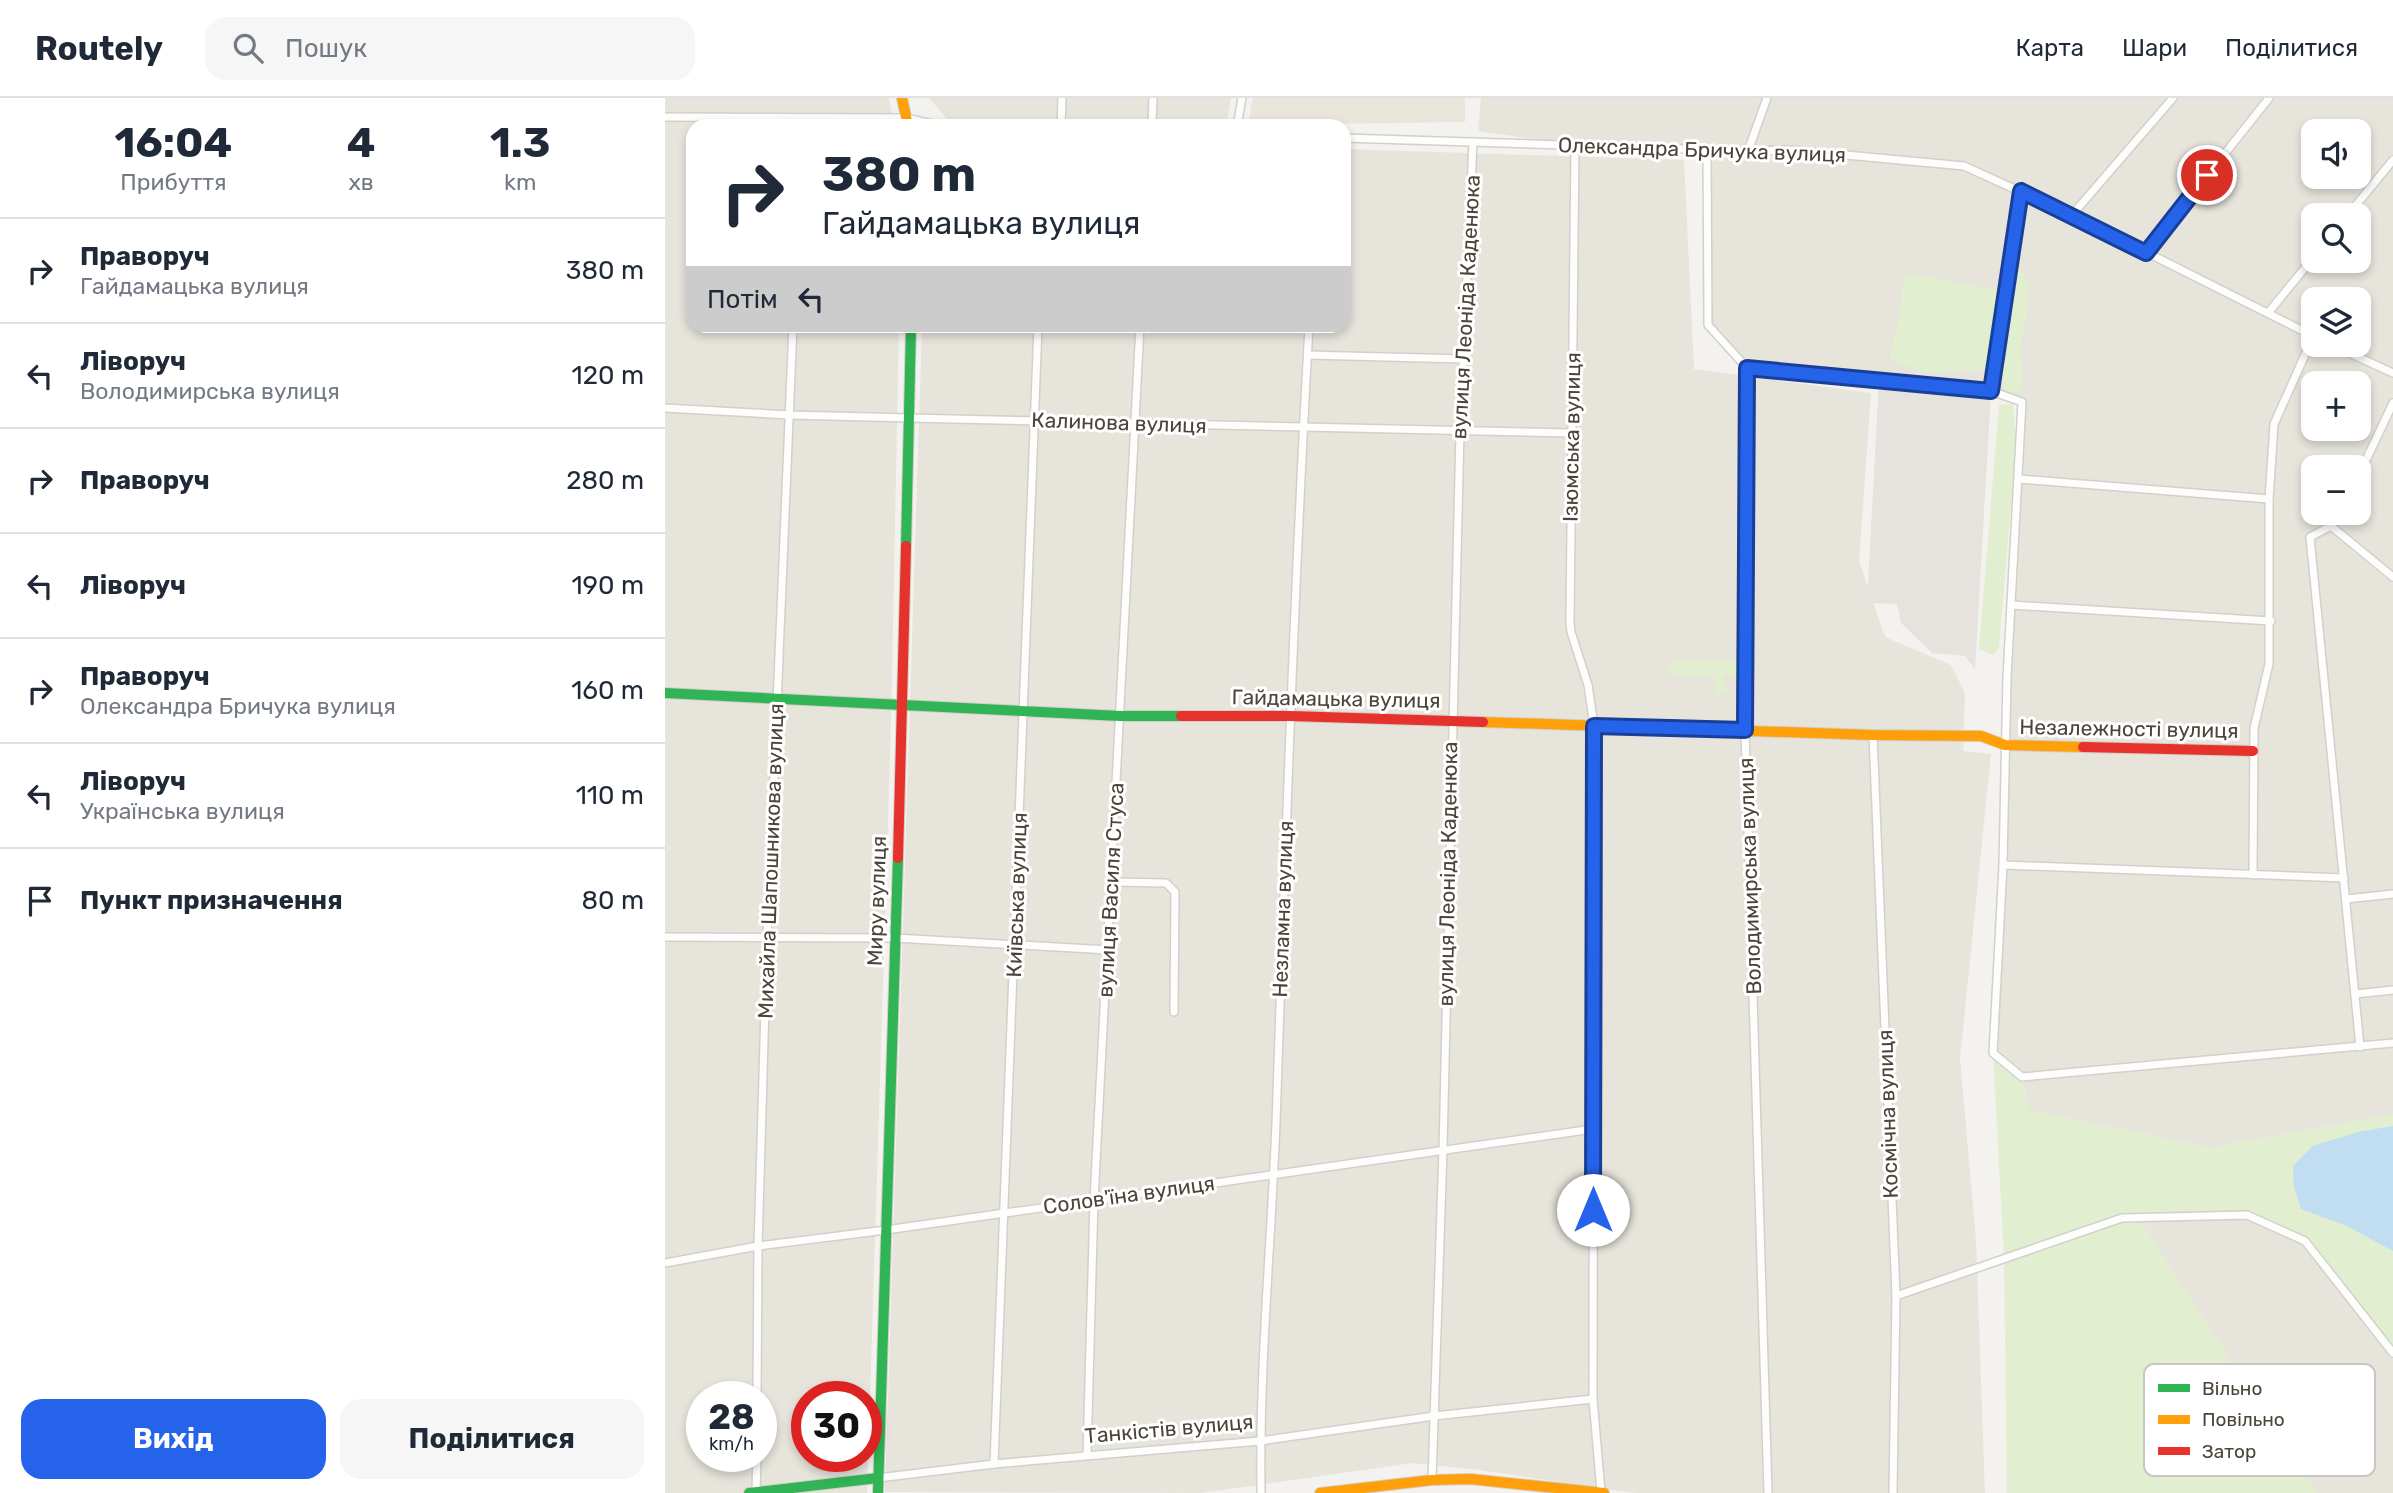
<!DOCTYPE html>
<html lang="uk">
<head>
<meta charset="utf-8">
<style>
  :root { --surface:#fff; --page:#f6f6f7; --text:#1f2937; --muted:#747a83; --line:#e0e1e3; --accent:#2563eb }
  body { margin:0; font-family:Rubik,sans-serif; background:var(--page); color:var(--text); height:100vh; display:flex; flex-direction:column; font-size:26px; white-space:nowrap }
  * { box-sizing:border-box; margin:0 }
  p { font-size:23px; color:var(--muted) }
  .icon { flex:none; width:38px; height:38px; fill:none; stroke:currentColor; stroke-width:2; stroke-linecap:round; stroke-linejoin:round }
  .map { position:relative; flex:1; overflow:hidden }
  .side { display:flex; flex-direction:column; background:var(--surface); width:665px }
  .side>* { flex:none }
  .hud { position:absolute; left:21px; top:21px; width:665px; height:214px; border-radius:21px; box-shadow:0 4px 10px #0003; background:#fff; color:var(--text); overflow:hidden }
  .tools { position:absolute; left:1636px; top:21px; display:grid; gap:14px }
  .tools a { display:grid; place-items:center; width:70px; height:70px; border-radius:14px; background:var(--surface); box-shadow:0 4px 10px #0003; font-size:35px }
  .speed { position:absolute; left:21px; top:1283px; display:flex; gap:14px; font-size:35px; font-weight:700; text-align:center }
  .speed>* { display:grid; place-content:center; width:91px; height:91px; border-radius:50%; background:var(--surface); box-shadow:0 4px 10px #0003; line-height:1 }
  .speed small { font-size:18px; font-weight:400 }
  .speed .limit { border:10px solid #d22; background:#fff; color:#111 }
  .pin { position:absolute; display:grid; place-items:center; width:60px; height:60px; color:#fff; margin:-30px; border:4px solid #fff; border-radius:50%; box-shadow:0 2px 7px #0007 }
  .me { position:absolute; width:77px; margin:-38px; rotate:0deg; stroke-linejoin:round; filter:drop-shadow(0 0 5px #0008) }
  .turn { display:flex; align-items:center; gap:24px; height:147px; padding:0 21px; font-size:32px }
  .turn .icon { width:91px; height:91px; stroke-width:2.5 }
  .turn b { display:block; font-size:49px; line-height:60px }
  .then { display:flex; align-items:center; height:66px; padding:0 21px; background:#0003; gap:14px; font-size:26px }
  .eta { display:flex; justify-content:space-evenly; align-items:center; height:119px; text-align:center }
  .eta b { font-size:42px; font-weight:700; line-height:49px }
  .cta { display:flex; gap:14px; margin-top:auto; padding:14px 21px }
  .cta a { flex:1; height:80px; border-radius:21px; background:var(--accent); color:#fff; font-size:28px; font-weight:700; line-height:80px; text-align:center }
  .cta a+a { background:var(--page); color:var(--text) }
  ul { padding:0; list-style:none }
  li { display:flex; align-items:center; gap:21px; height:105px; padding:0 21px; border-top:2px solid var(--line) }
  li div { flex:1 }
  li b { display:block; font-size:26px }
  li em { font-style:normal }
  header { display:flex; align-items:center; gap:42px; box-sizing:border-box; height:98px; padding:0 35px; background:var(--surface); border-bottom:2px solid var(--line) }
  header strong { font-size:33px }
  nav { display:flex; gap:38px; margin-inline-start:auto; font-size:24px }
  .search { width:490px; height:63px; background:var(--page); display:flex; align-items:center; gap:18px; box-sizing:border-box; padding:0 24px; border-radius:21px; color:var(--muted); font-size:26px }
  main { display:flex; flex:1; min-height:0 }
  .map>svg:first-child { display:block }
  .residential { fill:#e7e4dc; fill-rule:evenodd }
  .industrial { fill:#e6e2de }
  .education { fill:#eae5da }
  .green { fill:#e1eecf }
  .water { fill:#c0ddf1 }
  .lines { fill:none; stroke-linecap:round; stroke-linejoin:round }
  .street-casing { stroke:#d2d0cb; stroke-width:10 }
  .fast-casing { stroke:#d3cfc5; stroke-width:12 }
  .slow-casing { stroke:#d3cfc5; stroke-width:12 }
  .jam-casing { stroke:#d3cfc5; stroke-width:12 }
  .street { stroke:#fdfdfc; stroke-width:7 }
  .fast { stroke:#30b455; stroke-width:10 }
  .slow { stroke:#ff9f0a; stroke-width:10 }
  .jam { stroke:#e5322d; stroke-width:10 }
  .route-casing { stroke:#184099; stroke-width:18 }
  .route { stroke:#2563eb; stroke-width:12 }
  .labels { text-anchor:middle; stroke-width:6; stroke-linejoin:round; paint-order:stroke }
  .street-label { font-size:21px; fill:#4b4439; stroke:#fff }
  .key { fill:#fff; stroke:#c9c7c4; stroke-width:2 }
  .key-label { font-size:19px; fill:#4b4439 }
</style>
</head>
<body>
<header>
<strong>Routely</strong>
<div class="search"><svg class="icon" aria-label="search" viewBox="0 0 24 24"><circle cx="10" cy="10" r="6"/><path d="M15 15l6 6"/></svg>Пошук</div>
<nav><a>Карта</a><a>Шари</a><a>Поділитися</a></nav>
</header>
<main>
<section class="side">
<div class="eta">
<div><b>16:04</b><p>Прибуття</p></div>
<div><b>4</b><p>хв</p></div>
<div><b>1.3</b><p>km</p></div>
</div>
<ul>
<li><svg class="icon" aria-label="right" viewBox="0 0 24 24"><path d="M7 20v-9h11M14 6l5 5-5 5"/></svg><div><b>Праворуч</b><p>Гайдамацька вулиця</p></div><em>380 m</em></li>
<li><svg class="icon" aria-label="left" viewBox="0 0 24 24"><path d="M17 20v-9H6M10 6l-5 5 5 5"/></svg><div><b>Ліворуч</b><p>Володимирська вулиця</p></div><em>120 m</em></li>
<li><svg class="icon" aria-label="right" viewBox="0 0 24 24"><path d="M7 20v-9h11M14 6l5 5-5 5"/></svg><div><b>Праворуч</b></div><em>280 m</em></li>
<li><svg class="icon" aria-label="left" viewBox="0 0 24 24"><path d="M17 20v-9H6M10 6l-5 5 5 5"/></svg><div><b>Ліворуч</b></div><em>190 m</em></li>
<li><svg class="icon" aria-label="right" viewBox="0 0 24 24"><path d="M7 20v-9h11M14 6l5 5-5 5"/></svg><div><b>Праворуч</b><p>Олександра Бричука вулиця</p></div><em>160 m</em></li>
<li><svg class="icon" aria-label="left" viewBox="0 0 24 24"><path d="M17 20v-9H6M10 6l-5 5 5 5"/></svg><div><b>Ліворуч</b><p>Українська вулиця</p></div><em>110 m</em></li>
<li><svg class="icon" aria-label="arrive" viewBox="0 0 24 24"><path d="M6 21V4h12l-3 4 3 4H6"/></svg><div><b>Пункт призначення</b></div><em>80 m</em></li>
</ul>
<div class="cta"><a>Вихід</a><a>Поділитися</a></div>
</section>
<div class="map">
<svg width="1728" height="1395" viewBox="0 0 1728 1395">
  <rect width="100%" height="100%" fill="#f4f2ee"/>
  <g class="residential">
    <path d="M0 0H224L229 28H28V228H234L226 627 202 1395H0ZM37 1298H96V1358H37ZM142 1298H201V1358H142Z"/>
    <polygon points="264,0 566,0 561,27 283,22"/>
    <path d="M816 0H1728V1016L1546 1050 1364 1012 1357 979 1328 955 1340 647 1357 304 1326 293 1082 270 1043 227 1042 50 910 47 813 33ZM1648 33H1694V79H1648ZM1648 117H1694V163H1648ZM1648 201H1694V247H1648ZM1648 285H1694V331H1648ZM1648 369H1694V415H1648Z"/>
    <polygon points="679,51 1019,62 1029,271 1206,295 1194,463 1220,539 1286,567 1300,595 1298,653 1326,656 1295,961 1311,1142 1320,1395 970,1395 814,1372 748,1365 536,1395 220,1394 257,228 679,228"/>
    <polygon points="1582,1117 1640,1143 1728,1255 1728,1395 1651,1395 1473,1120"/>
  </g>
  <polygon class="industrial" points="1214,282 1326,293 1310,571 1300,558 1267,555 1236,525 1232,506 1202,505"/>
  <polygon class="education" points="588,0 800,0 800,24 583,27"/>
  <g class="green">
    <path d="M1350 168C1376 180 1357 227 1356 250 1356 264 1360 280 1356 293L1350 295 1339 290 1336 277 1343 241 1345 173Z"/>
    <polygon points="1240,175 1333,192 1324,263 1317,272 1258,274 1224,261 1233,226"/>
    <polygon points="1348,306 1351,347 1334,550 1328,557 1314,551 1334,307"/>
    <polygon points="1008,563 1075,563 1076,580 1058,578 1064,596 1052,596 1047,577 1008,578 1002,574"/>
    <polygon points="1328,955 1357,979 1364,1012 1546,1050 1728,1016 1728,1255 1640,1142 1582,1117 1473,1120 1651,1395 1342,1395 1339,1159"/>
  </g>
  <polygon class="water" points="1728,1028 1728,1153 1682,1128 1636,1111 1629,1089 1628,1068 1648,1048 1693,1034"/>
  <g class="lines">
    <g class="street-casing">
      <g id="street">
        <polyline points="0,19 242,20 276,28"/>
        <polyline points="396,28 397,0"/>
        <polyline points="487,28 488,0"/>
        <polyline points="572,28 577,0"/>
        <polyline points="679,40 1083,53 1127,52 1299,68 1407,117 1648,238"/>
        <polyline points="910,47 905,524 906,534 923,587 929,628 928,1301 936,1394"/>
        <polyline points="1042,50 1043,227 1082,270 1080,632 1103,1395"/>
        <polyline points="1083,53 1102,0"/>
        <polyline points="1407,117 1508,0"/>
        <polyline points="1683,117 1728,62"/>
        <polyline points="1481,155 1604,0"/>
        <polyline points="1603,215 1648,160"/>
        <polyline points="1667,247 1728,275"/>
        <polyline points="643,257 799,261"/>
        <polyline points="1082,270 1310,291 1326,293 1357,304 1342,579 1338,767 1328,955 1357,979 1728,945"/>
        <polyline points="1326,293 1356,93"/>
        <polyline points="0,310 125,317 244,320 907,335"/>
        <polyline points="1694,377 1728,305"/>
        <polyline points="1354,381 1604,401"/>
        <polyline points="1675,415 1666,428 1645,439 1695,949"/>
        <polyline points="1666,428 1728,479"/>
        <polyline points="1346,507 1606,523"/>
        <polyline points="1208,637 1231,1198 1228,1395"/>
        <polyline points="1338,767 1679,780"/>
        <polyline points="1588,777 1589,630 1604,566 1604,401 1609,326 1648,239"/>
        <polyline points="447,784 501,785 510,794 509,914"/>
        <polyline points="1681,801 1728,796"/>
        <polyline points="0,839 230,840 444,852"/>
        <polyline points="1690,896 1728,892"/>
        <polyline points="0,1165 93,1148 221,1132 928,1031"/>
        <polyline points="1231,1198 1457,1120 1582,1117 1640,1143 1728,1255"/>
        <polyline points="92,1298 93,1148 102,841 128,228"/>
        <polyline points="422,1357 429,1102 475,228"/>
        <polyline points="329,1366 373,228"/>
        <polyline points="213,1380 329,1366 595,1343 769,1318 928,1301"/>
        <polyline points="767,1382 778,1051 795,333 808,44"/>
        <polyline points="91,1394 92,1358"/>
        <path d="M596 1395C594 1272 606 1149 611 1025 620 759 629 493 644 228"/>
      </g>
    </g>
    <g class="fast-casing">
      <g id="fast">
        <polyline points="241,448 246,228"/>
        <polyline points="0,595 455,618 516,618"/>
        <polyline points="84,1395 213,1380"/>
        <polyline points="213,1395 233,760"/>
      </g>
    </g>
    <g class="slow-casing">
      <g id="slow">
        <polyline points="237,0 243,28"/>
        <polyline points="818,624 1208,637 1316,638 1340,647 1418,649"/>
        <polyline points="655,1395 767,1382 805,1381 939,1395"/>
      </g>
    </g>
    <g class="jam-casing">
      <g id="jam">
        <polyline points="516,618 625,618 818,624"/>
        <polyline points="1418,649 1588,653"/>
        <polyline points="233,760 241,448"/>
      </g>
    </g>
    <use href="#street" class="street"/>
    <use href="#fast" class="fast"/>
    <use href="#slow" class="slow"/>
    <use href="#jam" class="jam"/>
  </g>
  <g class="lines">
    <g class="route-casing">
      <polyline id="route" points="928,1112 929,628 1080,632 1082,270 1326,293 1356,93 1481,155 1542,77"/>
    </g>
    <use href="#route" class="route"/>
  </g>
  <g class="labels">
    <g class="street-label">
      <text transform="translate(1037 52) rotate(2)" y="7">Олександра Бричука вулиця</text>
      <text transform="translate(801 209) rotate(-87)" y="7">вулиця Леоніда Каденюка</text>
      <text transform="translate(454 325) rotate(2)" y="7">Калинова вулиця</text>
      <text transform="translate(907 339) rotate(-89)" y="7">Ізюмська вулиця</text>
      <text transform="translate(671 601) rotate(1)" y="7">Гайдамацька вулиця</text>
      <text transform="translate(1464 631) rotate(1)" y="7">Незалежності вулиця</text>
      <text transform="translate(106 763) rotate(-88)" y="7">Михайла Шапошникова вулиця</text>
      <text transform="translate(783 776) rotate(-89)" y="7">вулиця Леоніда Каденюка</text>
      <text transform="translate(1085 778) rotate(-92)" y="7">Володимирська вулиця</text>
      <text transform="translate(446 792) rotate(-87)" y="7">вулиця Василя Стуса</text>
      <text transform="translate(352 797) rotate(-88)" y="7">Київська вулиця</text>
      <text transform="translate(212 803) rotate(-88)" y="7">Миру вулиця</text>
      <text transform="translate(618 811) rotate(-88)" y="7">Незламна вулиця</text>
      <text transform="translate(1223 1016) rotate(-92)" y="7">Космічна вулиця</text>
      <text transform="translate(464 1097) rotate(-8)" y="7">Солов'їна вулиця</text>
      <text transform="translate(504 1331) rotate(-5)" y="7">Танкістів вулиця</text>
    </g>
  </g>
  <rect x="1479" y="1266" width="231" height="112" rx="10" class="key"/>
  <rect x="1493" y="1286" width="32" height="8" fill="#30b455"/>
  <rect x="1493" y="1317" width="32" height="9" fill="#ff9f0a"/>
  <rect x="1493" y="1349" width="32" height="8" fill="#e5322d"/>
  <g class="key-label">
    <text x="1537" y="1297">Вільно</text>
    <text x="1537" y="1328">Повільно</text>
    <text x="1537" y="1360">Затор</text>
  </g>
</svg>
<div class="tools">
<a><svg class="icon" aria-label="sound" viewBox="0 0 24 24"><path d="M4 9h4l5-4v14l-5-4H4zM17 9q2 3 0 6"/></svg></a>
<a><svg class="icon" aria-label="search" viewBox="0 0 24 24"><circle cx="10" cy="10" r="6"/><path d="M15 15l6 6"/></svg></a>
<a><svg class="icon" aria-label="layers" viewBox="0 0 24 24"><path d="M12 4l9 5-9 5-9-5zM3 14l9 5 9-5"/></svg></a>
<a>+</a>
<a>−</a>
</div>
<div class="speed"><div>28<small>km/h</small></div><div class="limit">30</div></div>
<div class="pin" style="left:1542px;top:77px;background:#d93025"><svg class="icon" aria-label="arrive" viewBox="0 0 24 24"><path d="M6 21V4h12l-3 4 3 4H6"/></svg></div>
<svg class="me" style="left:928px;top:1112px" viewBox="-20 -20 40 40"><circle r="19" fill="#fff"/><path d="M0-13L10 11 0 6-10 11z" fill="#2563eb"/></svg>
<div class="hud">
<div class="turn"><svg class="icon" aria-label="right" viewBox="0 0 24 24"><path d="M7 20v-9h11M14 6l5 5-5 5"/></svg><div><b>380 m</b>Гайдамацька вулиця</div></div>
<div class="then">Потім<svg class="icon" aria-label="left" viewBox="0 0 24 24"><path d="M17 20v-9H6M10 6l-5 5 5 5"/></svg></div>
</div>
</div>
</main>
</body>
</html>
